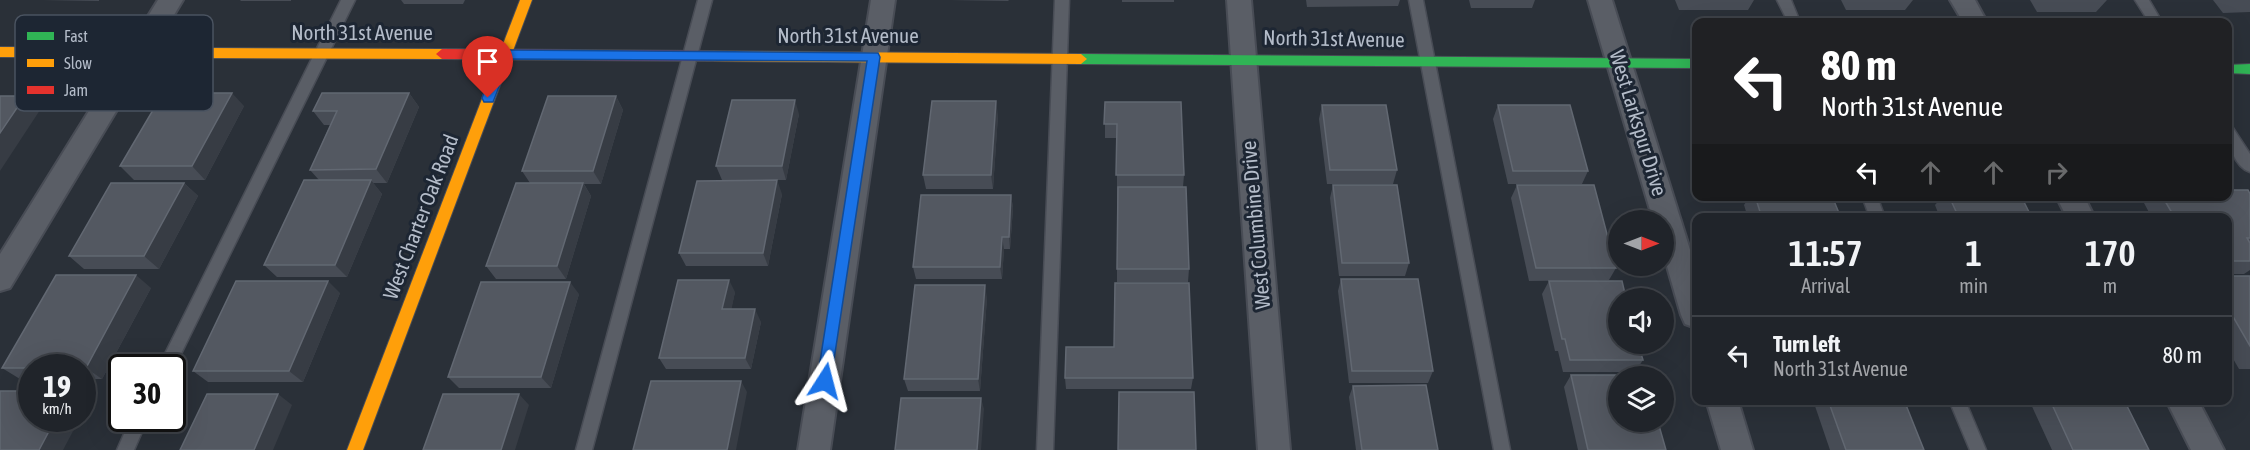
<!DOCTYPE html>
<html lang="en">
<head>
<meta charset="utf-8">
<style>
  :root { --surface:#20242a; --page:#282c32; --text:#f1f3f6; --muted:#a2a4a8; --line:#3d4147 }
  body { margin:0; font-family:"Asap Condensed",sans-serif; background:var(--page); color:var(--text); height:100vh; display:flex; flex-direction:column; font-size:22px; white-space:nowrap }
  * { box-sizing:border-box; margin:0 }
  p { font-size:20px; color:var(--muted) }
  .icon { flex:none; width:33px; height:33px; fill:none; stroke:currentColor; stroke-width:2; stroke-linecap:round; stroke-linejoin:round }
  .map { position:relative; flex:1; overflow:hidden }
  .details { position:absolute; left:1692px; top:213px; width:540px; height:192px; display:flex; flex-direction:column; background:var(--surface); border-radius:12px; box-shadow:0 6px 24px #0002,0 0 0 2px var(--line) }
  .details>* { flex:none }
  .guide { position:absolute; left:1692px; top:18px; width:540px; height:183px; border-radius:12px; box-shadow:0 6px 24px #0002,0 0 0 2px var(--line); background:#202124; color:#fff; overflow:hidden }
  .needle { width:39px; rotate:90deg }
  .tools { position:absolute; left:1608px; top:210px; display:grid; gap:12px }
  .tools a { display:grid; place-items:center; width:66px; height:66px; border-radius:50%; background:var(--surface); box-shadow:0 6px 24px #0002,0 0 0 2px var(--line); font-size:30px }
  .speed { position:absolute; left:18px; top:354px; display:flex; gap:12px; font-size:30px; font-weight:700; text-align:center }
  .speed>* { display:grid; place-content:center; width:78px; height:78px; border-radius:50%; background:var(--surface); box-shadow:0 6px 24px #0002,0 0 0 2px var(--line); line-height:1 }
  .speed small { font-size:15px; font-weight:400 }
  .speed .limit { border:3px solid #111; border-radius:9px; background:#fff; color:#111 }
  .pin { position:absolute; display:grid; place-items:center; width:51px; height:51px; color:#fff; margin:-62px -26px; border-radius:50% 50% 50% 0; rotate:-45deg; box-shadow:0 0 6px #0007 }
  .pin .icon { rotate:45deg }
  .me { position:absolute; width:66px; margin:-33px; rotate:9deg; stroke-linejoin:round; filter:drop-shadow(0 0 4px #0008) }
  .turn { display:flex; align-items:center; gap:21px; height:126px; padding:0 30px; font-size:27px }
  .turn .icon { width:78px; height:78px; stroke-width:2.5 }
  .turn b { display:block; font-size:42px; line-height:51px }
  .lanes { display:flex; align-items:center; height:57px; padding:0 30px; background:#0003; justify-content:center; gap:30px; direction:ltr }
  .lanes .off { opacity:.35 }
  .eta { display:flex; justify-content:space-evenly; align-items:center; height:102px; text-align:center }
  .eta b { font-size:36px; font-weight:600; line-height:42px }
  ul { padding:0; list-style:none }
  li { display:flex; align-items:center; gap:18px; height:78px; padding:0 30px; border-top:2px solid var(--line) }
  li div { flex:1 }
  li b { display:block; font-size:22px }
  li em { font-style:normal }
  .map>svg:first-child { display:block }
  .lines { fill:none; stroke-linecap:round; stroke-linejoin:round }
  .lane-casing { stroke:#484c55; stroke-width:3 }
  .street-casing { stroke:#484c55; stroke-width:4 }
  .fast-casing { stroke:#484c55; stroke-width:2 }
  .slow-casing { stroke:#484c55; stroke-width:2 }
  .jam-casing { stroke:#484c55; stroke-width:2 }
  .lane { fill:#5a5e66; fill-rule:evenodd }
  .street { fill:#5a5e66; fill-rule:evenodd }
  .fast { fill:#30b455; fill-rule:evenodd }
  .slow { fill:#ff9f0a; fill-rule:evenodd }
  .jam { fill:#e5322d; fill-rule:evenodd }
  .wall { fill:#474c55 }
  .shaded-wall { fill:#373c44 }
  .building { fill:#535861; stroke:#626872; stroke-width:1.5 }
  .route { fill:#1a73e8; stroke:#114b97; stroke-width:1.5 }
  .labels { text-anchor:middle; stroke-width:6; stroke-linejoin:round; paint-order:stroke }
  .street-label { font-size:21px; fill:#b4bcc9; stroke:#1d2633 }
  .key { fill:#1d2633; stroke:#4a5360; stroke-width:1.5 }
  .key-label { font-size:16px; fill:#b4bcc9 }
</style>
</head>
<body>
<div class="map">
<svg width="2250" height="450" viewBox="0 0 2250 450">
  <rect width="100%" height="100%" fill="#2a3038"/>
  <g class="lines">
    <g class="lane-casing">
      <g id="lane">
        <polygon points="341,0 355,0 172,372 172,368 158,368"/>
        <polygon points="698,0 712,0 592,450 576,450"/>
        <polygon points="1055,0 1069,0 1053,450 1037,450"/>
        <polygon points="1409,0 1423,0 1510,450 1494,450"/>
        <polygon points="1777,0 1791,0 1800,22 1788,22"/>
        <polygon points="2135,0 2149,0 2162,22 2149,22"/>
        <path d="M2228 126 2233 128 2250 154V172C2234 167 2226 140 2228 126Z"/>
        <polygon points="1862,196 1877,196 1885,218 1870,218"/>
        <polygon points="1949,400 1965,400 1986,450 1970,450"/>
        <polygon points="131,418 148,418 134,450 117,450"/>
      </g>
    </g>
    <g class="street-casing">
      <g id="street">
        <polygon points="158,0 183,0 10,288 0,291 0,254"/>
        <polygon points="871,0 895,0 830,450 798,450"/>
        <polygon points="1227,0 1251,0 1290,450 1258,450"/>
        <polygon points="1588,0 1612,0 1696,269 1696,328 1685,324 1681,315 1664,256 1664,220 1653,220"/>
        <polygon points="1950,0 1975,0 1987,22 1963,22"/>
        <polygon points="2056,196 2084,196 2095,218 2067,218"/>
        <polygon points="1706,400 1738,400 1753,450 1721,450"/>
        <polygon points="2166,400 2198,400 2224,450 2191,450"/>
      </g>
    </g>
    <g class="fast-casing">
      <g id="fast">
        <polygon points="1081,54 1696,59 1696,68 1081,64 1075,59"/>
        <polygon points="2250,64 2250,74 2228,73 2228,65"/>
      </g>
    </g>
    <g class="slow-casing">
      <g id="slow">
        <polygon points="520,0 532,0 363,450 347,450"/>
        <polygon points="0,47 442,49 448,54 442,59 0,57"/>
        <polygon points="711,51 1081,54 1087,59 1081,64 711,61 705,56"/>
      </g>
    </g>
    <g class="jam-casing">
      <polygon id="jam" points="442,49 711,51 717,56 711,61 442,59 436,54"/>
    </g>
    <use href="#lane" class="lane"/>
    <use href="#street" class="street"/>
    <use href="#fast" class="fast"/>
    <use href="#slow" class="slow"/>
    <use href="#jam" class="jam"/>
  </g>
  <g class="wall">
    <polygon points="42,0 99,0 99,1"/>
    <polygon points="240,0 291,0 291,1 241,1"/>
    <polygon points="401,0 465,0 463,4 404,4"/>
    <polygon points="950,0 1009,0 1008,1"/>
    <rect x="1122" y="0" width="52" height="2"/>
    <polygon points="1306,0 1400,0 1398,6 1307,7"/>
    <polygon points="1469,0 1535,0 1532,8 1471,8"/>
    <polygon points="1675,0 1754,0 1748,10 1679,10"/>
    <polygon points="1841,0 1913,0 1905,10 1846,10"/>
    <polygon points="2030,0 2107,0 2096,12 2037,12"/>
    <polygon points="2213,0 2250,0 2250,12 2223,13"/>
    <polygon points="409,93 419,107 387,183 373,183 382,194 347,277 277,277 264,265 319,180 310,170 330,125 324,125 313,111"/>
    <polygon points="616,96 623,110 601,184 584,184 591,196 566,279 496,279 486,266 530,183 522,171"/>
    <polygon points="1105,102 1184,175 1183,187 1189,269 1188,282 1117,282 1117,138 1105,138"/>
    <polygon points="1322,105 1397,170 1393,184 1327,184 1319,119"/>
    <polygon points="1498,105 1588,171 1582,184 1508,184 1493,119"/>
    <polygon points="244,106 205,180 134,180 120,166"/>
    <polygon points="799,114 786,180 722,180 716,166"/>
    <polygon points="998,115 993,189 926,189 923,175"/>
    <polygon points="184,183 198,196 159,269 84,269 69,256"/>
    <polygon points="1333,185 1409,263 1405,276 1339,276 1330,198"/>
    <polygon points="1517,185 1616,268 1609,280 1529,281 1511,198"/>
    <polygon points="782,194 768,266 686,266 679,253"/>
    <polygon points="2250,194 2250,270 2244,274 2228,274 2228,218 2152,218 2144,203 2151,196 2228,196"/>
    <polygon points="1011,195 1013,208 1010,249 1004,249 1002,279 916,279 913,267"/>
    <polygon points="1750,196 1832,196 1841,218 1748,218 1744,205"/>
    <polygon points="1943,196 2021,196 2032,218 1940,218 1935,205"/>
    <polygon points="2228,276 2250,276 2250,369 2239,369 2228,350"/>
    <polygon points="1341,279 1433,371 1428,383 1349,383 1338,291"/>
    <polygon points="1549,281 1643,360 1635,372 1563,372 1558,351 1555,351 1542,294"/>
    <polygon points="151,288 102,379 82,379 82,368 32,368 32,379 20,379 2,368"/>
    <polygon points="735,292 731,309 761,322 751,369 666,369 659,358"/>
    <polygon points="340,293 303,382 208,382 193,371"/>
    <polygon points="579,294 551,388 459,388 448,377"/>
    <polygon points="987,298 980,391 908,391 904,379"/>
    <polygon points="1571,375 1666,450 1578,450 1564,387"/>
    <polygon points="1065,378 1193,378 1191,389 1066,389"/>
    <polygon points="1353,386 1438,450 1356,450 1349,397"/>
    <polygon points="1820,400 1904,400 1924,450 1830,450 1815,406"/>
    <polygon points="2029,400 2124,400 2149,450 2052,450"/>
  </g>
  <g class="shaded-wall">
    <polygon points="232,93 244,106 205,180 192,166"/>
    <polygon points="409,93 419,107 387,183 376,169"/>
    <polygon points="25,96 40,110 0,171 0,133"/>
    <polygon points="616,96 623,110 601,184 593,171"/>
    <polygon points="795,100 799,114 786,180 782,166"/>
    <polygon points="996,101 998,115 993,189 991,175"/>
    <polygon points="371,180 382,194 347,277 335,265"/>
    <polygon points="777,180 782,194 768,266 763,253"/>
    <polygon points="184,183 198,196 159,269 144,256"/>
    <polygon points="583,183 591,196 566,279 557,266"/>
    <polygon points="1011,195 1013,208 1010,249 1009,237"/>
    <polygon points="1002,237 1004,249 1002,279 1000,267"/>
    <polygon points="136,275 151,288 102,379 86,368"/>
    <polygon points="729,280 735,292 729,322 722,309"/>
    <polygon points="328,281 340,293 303,382 289,371"/>
    <polygon points="570,282 579,294 551,388 541,377"/>
    <polygon points="985,285 987,298 980,391 978,379"/>
    <polygon points="755,309 761,322 751,369 745,358"/>
    <polygon points="741,381 747,392 736,450 727,450"/>
    <polygon points="278,394 292,405 273,450 254,450"/>
    <polygon points="519,394 529,405 515,450 501,450"/>
    <polygon points="82,398 88,402 82,413"/>
    <polygon points="981,398 984,409 981,450 977,450"/>
    <polygon points="56,418 80,418 63,450 39,450"/>
  </g>
  <g class="building">
    <polygon points="163,93 232,93 192,166 120,166"/>
    <polygon points="322,93 409,93 376,169 310,170 337,111 313,111"/>
    <polygon points="0,96 25,96 0,133"/>
    <polygon points="548,96 616,96 593,171 522,171"/>
    <polygon points="732,100 795,100 782,166 716,166"/>
    <polygon points="932,101 996,101 991,175 923,175"/>
    <polygon points="1105,102 1181,102 1184,175 1116,175 1117,124 1104,124"/>
    <polygon points="1322,105 1386,105 1397,170 1330,170"/>
    <polygon points="1498,105 1570,105 1588,171 1513,171"/>
    <polygon points="304,180 371,180 335,265 264,265"/>
    <polygon points="777,180 763,253 679,253 697,181"/>
    <polygon points="111,183 184,183 144,256 69,256"/>
    <polygon points="516,183 583,183 557,266 486,266"/>
    <polygon points="1333,185 1397,185 1409,263 1342,263"/>
    <polygon points="1517,185 1594,185 1616,268 1536,268"/>
    <polygon points="1118,187 1186,187 1189,269 1117,269"/>
    <polygon points="2228,190 2248,190 2250,194 2250,238 2247,238 2250,243 2250,261 2228,261 2228,218 2175,218 2162,196 2228,196"/>
    <polygon points="921,195 1011,195 1009,237 1002,237 1000,267 913,267"/>
    <polygon points="1755,196 1832,196 1841,218 1762,218"/>
    <polygon points="1949,196 2021,196 2032,218 1959,218"/>
    <polygon points="56,275 136,275 86,368 2,368"/>
    <polygon points="2228,276 2250,276 2250,346 2228,308"/>
    <polygon points="1341,279 1418,279 1433,371 1352,371"/>
    <polygon points="678,280 729,280 722,309 755,309 745,358 659,358"/>
    <polygon points="236,281 328,281 289,371 193,371"/>
    <polygon points="1549,281 1622,281 1626,298 1618,298 1618,344 1638,344 1643,360 1570,360 1565,339 1562,339"/>
    <polygon points="481,282 570,282 541,377 448,377"/>
    <polygon points="1115,283 1189,283 1193,378 1065,378 1066,347 1114,347"/>
    <polygon points="915,285 985,285 978,379 904,379"/>
    <polygon points="1571,375 1646,375 1646,376 1618,376 1618,422 1658,422 1666,450 1588,450"/>
    <polygon points="651,381 741,381 727,450 633,450"/>
    <polygon points="1426,385 1438,450 1362,450 1353,386"/>
    <polygon points="0,391 32,391 32,418 56,418 39,450 0,450"/>
    <polygon points="1119,392 1194,392 1196,450 1118,450"/>
    <polygon points="207,394 278,394 254,450 180,450"/>
    <polygon points="443,394 519,394 501,450 423,450"/>
    <polygon points="901,398 981,398 977,450 895,450"/>
    <polygon points="1828,400 1904,400 1924,450 1846,450"/>
    <polygon points="2050,400 2124,400 2149,450 2073,450"/>
  </g>
  <polygon class="route" points="505,50 878,53 880,57 830,386 825,388 819,386 817,381 867,61 510,59 493,102 484,102 482,98 499,54"/>
  <g class="labels">
    <g class="street-label">
      <text x="362" y="40">North 31st Avenue</text>
      <text x="848" y="43">North 31st Avenue</text>
      <text transform="translate(1334 39) rotate(1)" y="7">North 31st Avenue</text>
      <text transform="translate(1638 123) rotate(73)" y="7">West Larkspur Drive</text>
      <text transform="translate(421 217) rotate(-69)" y="7">West Charter Oak Road</text>
      <text transform="translate(1256 225) rotate(-95)" y="7">West Columbine Drive</text>
    </g>
  </g>
  <rect x="15" y="15" width="198" height="96" rx="9" class="key"/>
  <rect x="27" y="32" width="27" height="8" fill="#30b455"/>
  <rect x="27" y="59" width="27" height="8" fill="#ff9f0a"/>
  <rect x="27" y="86" width="27" height="8" fill="#e5322d"/>
  <g class="key-label">
    <text x="64" y="42">Fast</text>
    <text x="64" y="69">Slow</text>
    <text x="64" y="96">Jam</text>
  </g>
</svg>
<div class="tools">
<a><svg class="needle" viewBox="-14 -14 28 28"><path d="M0-13l5 13h-10z" fill="#e53935"/><path d="M0 13l5-13h-10z" fill="#a2a4a8"/></svg></a>
<a><svg class="icon" aria-label="sound" viewBox="0 0 24 24"><path d="M4 9h4l5-4v14l-5-4H4zM17 9q2 3 0 6"/></svg></a>
<a><svg class="icon" aria-label="layers" viewBox="0 0 24 24"><path d="M12 4l9 5-9 5-9-5zM3 14l9 5 9-5"/></svg></a>
</div>
<div class="speed"><div>19<small>km/h</small></div><div class="limit">30</div></div>
<div class="pin" style="left:488px;top:98px;background:#d93025"><svg class="icon" aria-label="arrive" viewBox="0 0 24 24"><path d="M6 21V4h12l-3 4 3 4H6"/></svg></div>
<svg class="me" style="left:825px;top:381px" viewBox="-20 -20 40 40"><path d="M0-17L14 15 0 8-14 15z" fill="#1a73e8" stroke="#fff" stroke-width="4"/></svg>
<div class="guide">
<div class="turn"><svg class="icon" aria-label="left" viewBox="0 0 24 24"><path d="M17 20v-9H6M10 6l-5 5 5 5"/></svg><div><b>80 m</b>North 31st Avenue</div></div>
<div class="lanes"><svg class="icon" aria-label="left" viewBox="0 0 24 24"><path d="M17 20v-9H6M10 6l-5 5 5 5"/></svg><svg class="icon off" aria-label="ahead" viewBox="0 0 24 24"><path d="M12 20V5M6 11l6-6 6 6"/></svg><svg class="icon off" aria-label="ahead" viewBox="0 0 24 24"><path d="M12 20V5M6 11l6-6 6 6"/></svg><svg class="icon off" aria-label="right" viewBox="0 0 24 24"><path d="M7 20v-9h11M14 6l5 5-5 5"/></svg></div>
</div>
<section class="details">
<div class="eta">
<div><b>11:57</b><p>Arrival</p></div>
<div><b>1</b><p>min</p></div>
<div><b>170</b><p>m</p></div>
</div>
<ul>
<li><svg class="icon" aria-label="left" viewBox="0 0 24 24"><path d="M17 20v-9H6M10 6l-5 5 5 5"/></svg><div><b>Turn left</b><p>North 31st Avenue</p></div><em>80 m</em></li>
</ul>
</section>
</div>
</body>
</html>
